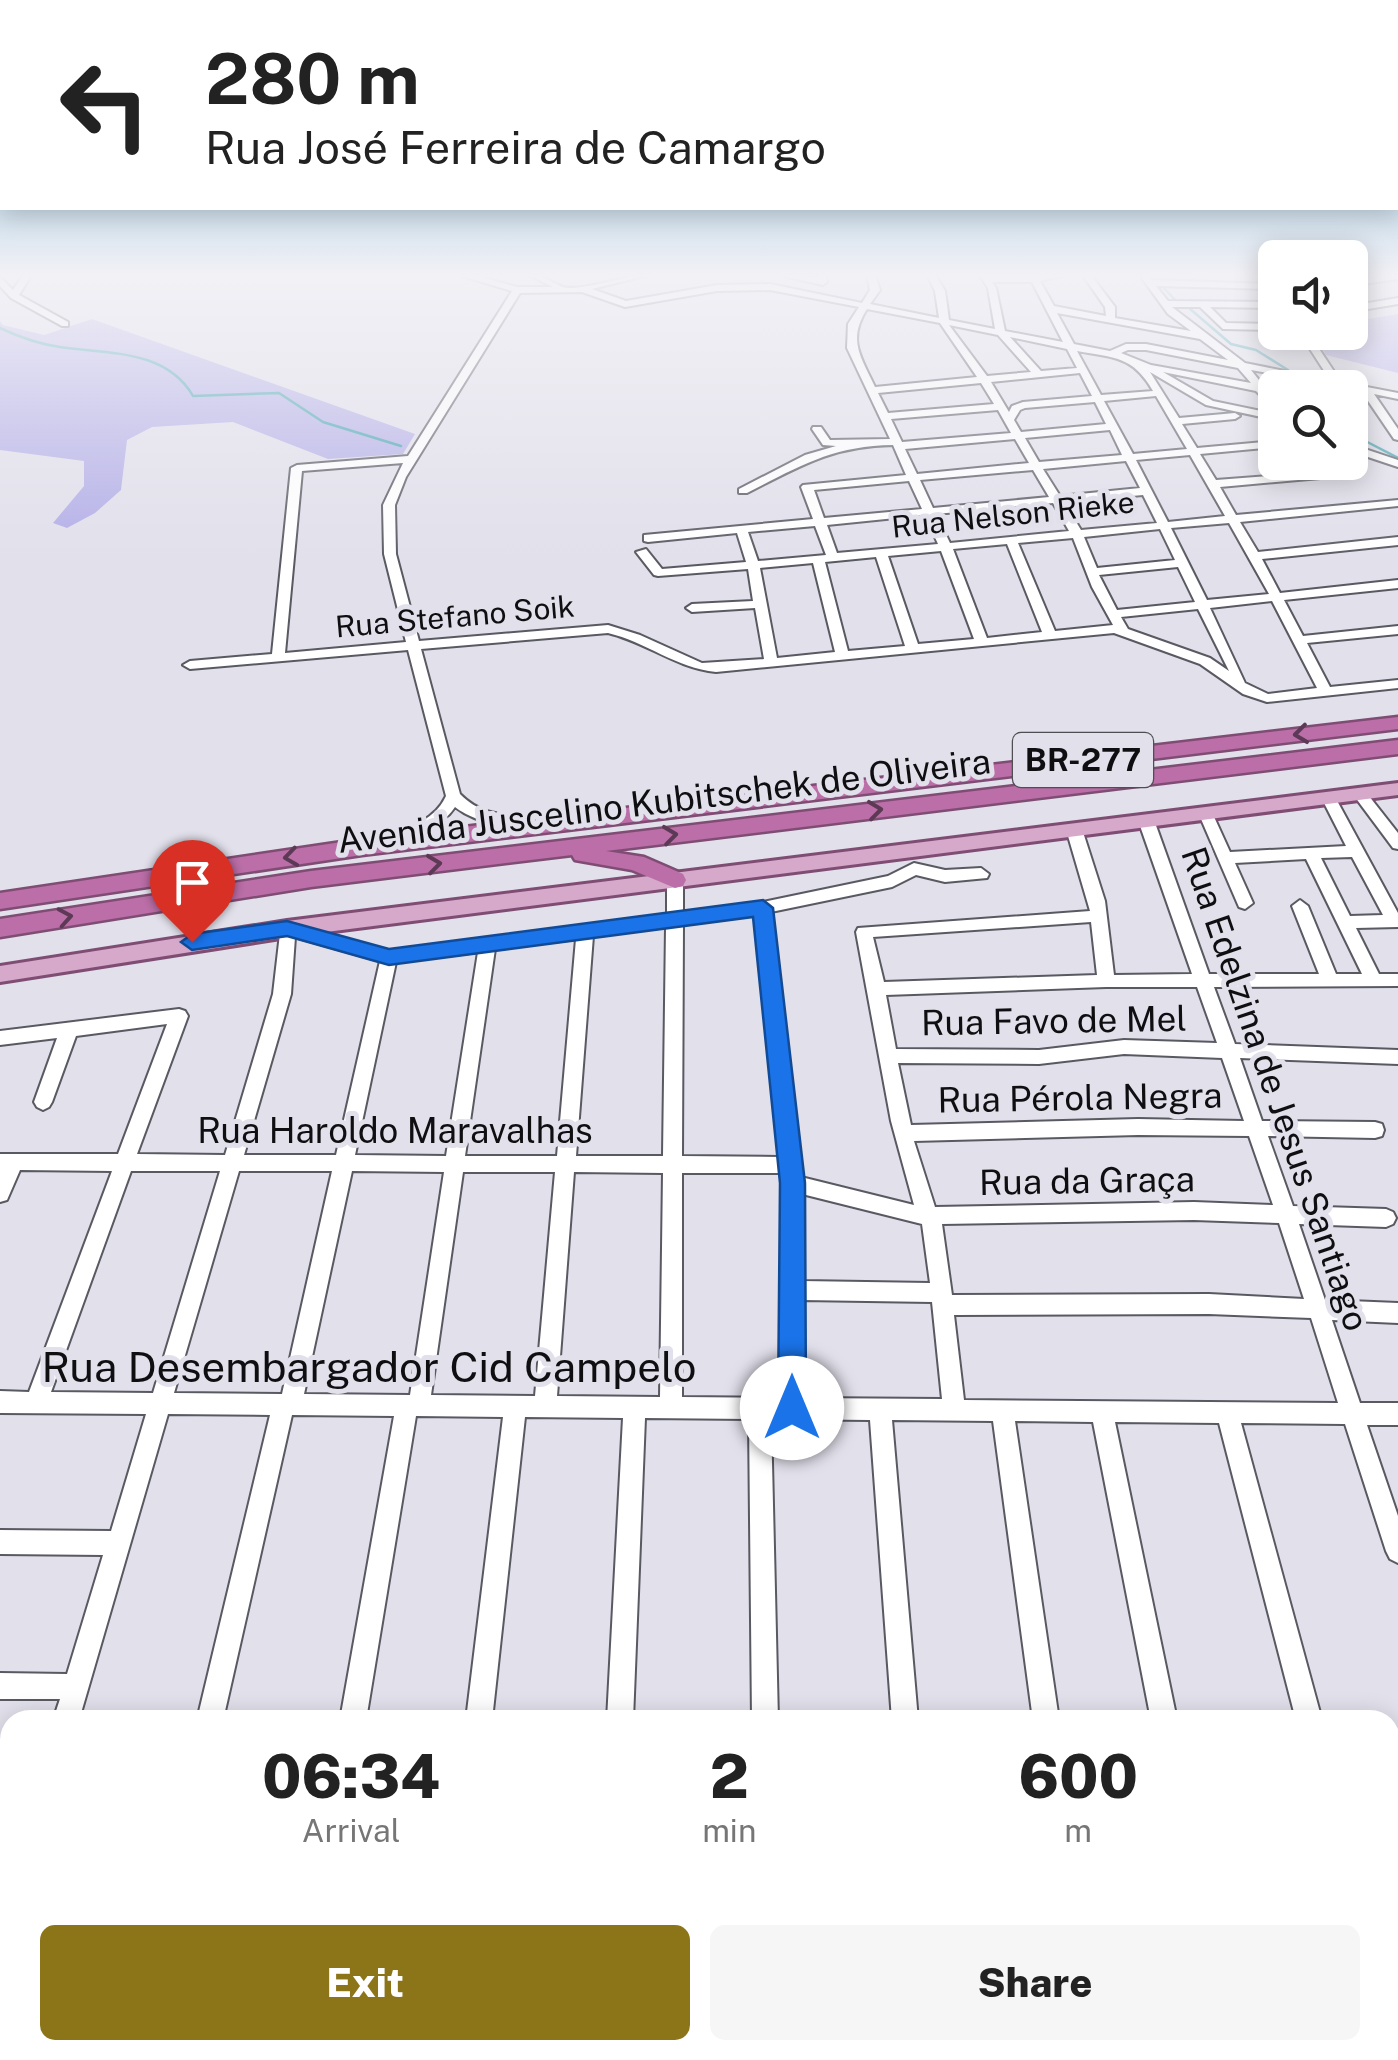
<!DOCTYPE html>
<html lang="en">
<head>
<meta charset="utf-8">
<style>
  :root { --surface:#fff; --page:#f6f6f6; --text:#222; --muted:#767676; --accent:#8c7519 }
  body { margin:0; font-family:"Public Sans",sans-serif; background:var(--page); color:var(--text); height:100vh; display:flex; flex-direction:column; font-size:38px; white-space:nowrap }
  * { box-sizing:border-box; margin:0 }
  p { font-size:32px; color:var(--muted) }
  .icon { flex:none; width:55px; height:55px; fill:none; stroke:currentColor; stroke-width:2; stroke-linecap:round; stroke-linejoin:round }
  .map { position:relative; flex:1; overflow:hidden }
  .sheet { position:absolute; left:0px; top:1710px; width:1400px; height:350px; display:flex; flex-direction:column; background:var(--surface); border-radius:30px 30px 0 0; box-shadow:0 5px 25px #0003 }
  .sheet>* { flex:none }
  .guide { position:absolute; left:0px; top:0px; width:1400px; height:210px; box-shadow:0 5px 25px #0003; background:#fff; color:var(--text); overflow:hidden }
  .controls { position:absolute; left:1258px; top:240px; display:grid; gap:20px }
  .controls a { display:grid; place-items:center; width:110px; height:110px; border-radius:15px; background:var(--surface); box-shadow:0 5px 25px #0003; font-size:50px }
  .pin { position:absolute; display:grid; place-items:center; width:85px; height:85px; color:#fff; margin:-102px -42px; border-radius:50% 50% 50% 0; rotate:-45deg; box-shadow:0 0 10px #0007 }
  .pin .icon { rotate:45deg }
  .me { position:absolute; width:110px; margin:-55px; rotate:0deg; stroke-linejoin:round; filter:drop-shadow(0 0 8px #0008) }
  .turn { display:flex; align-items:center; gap:35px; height:210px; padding:0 40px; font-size:45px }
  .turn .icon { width:130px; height:130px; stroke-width:2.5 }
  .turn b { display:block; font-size:70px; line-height:85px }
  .eta { display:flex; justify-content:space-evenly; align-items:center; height:170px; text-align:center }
  .eta b { font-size:60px; font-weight:800; line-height:70px }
  .action { display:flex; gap:20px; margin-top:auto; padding:20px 40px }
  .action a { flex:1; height:115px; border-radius:15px; background:var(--accent); color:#fff; font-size:40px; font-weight:800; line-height:115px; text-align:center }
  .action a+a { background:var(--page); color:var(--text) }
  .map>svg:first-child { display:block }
  .green { fill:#b2ade7 }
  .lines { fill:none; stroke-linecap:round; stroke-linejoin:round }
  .stream { stroke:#3ba0ad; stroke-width:2.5 }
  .minor-casing { stroke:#595962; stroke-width:4 }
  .major-casing { stroke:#7f4d73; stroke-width:6 }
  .highway-casing { stroke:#7f4d73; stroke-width:5 }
  .minor { fill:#fff; fill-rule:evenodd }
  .major { fill:#d6a8ca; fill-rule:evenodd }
  .highway { fill:#bb6ea7; fill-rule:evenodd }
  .oneway { stroke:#5c3a55 }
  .route { fill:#1a73e8; stroke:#114b97; stroke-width:2.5 }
  .labels { text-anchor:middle; stroke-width:10; stroke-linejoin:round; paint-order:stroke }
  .far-street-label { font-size:30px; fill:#0f0f12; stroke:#e1e0eb }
  .shield { fill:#e1e0eb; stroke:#4e4e53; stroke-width:2.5 }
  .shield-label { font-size:32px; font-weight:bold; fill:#0f0f12 }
  .street-label { font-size:35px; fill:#0f0f12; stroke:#e1e0eb }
  .near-street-label { font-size:42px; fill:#0f0f12; stroke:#e1e0eb }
</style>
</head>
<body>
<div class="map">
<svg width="1398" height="2060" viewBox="0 0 1398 2060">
  <rect width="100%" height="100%" fill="#e1e0eb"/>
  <g class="green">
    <polygon points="1398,314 1398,373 1326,355 1312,333 1350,332 1350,322"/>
    <polygon points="92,319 415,434 403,454 328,459 233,422 152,427 127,440 121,490 95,513 67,528 53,523 84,486 84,461 0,450 0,321 3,325 44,335"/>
    <polygon points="0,1999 10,1999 10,2050 1390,2050 1390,1999 1398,2000 1398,2060 647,2060 607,2052 364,2060 0,2060"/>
  </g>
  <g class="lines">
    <g class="stream">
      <polyline points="1162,286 1177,302"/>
      <polyline points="1189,308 1231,344 1256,350 1288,370"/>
      <path d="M0 328C19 337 39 344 60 347 107 354 166 349 193 396L279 393 323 422 401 446"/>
      <polyline points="1293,381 1298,388"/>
      <polyline points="1350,433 1398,458"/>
    </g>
    <g class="minor-casing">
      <g id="minor">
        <polygon points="24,274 32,274 19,295 68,322 68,326 62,326 11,298 0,286 0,277 13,290"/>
        <path d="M456 274H470L517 287H553L527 274C542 274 552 283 563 287 581 292 629 274 652 274L592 289 626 301 717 285 770 284 862 303 870 290 867 274H875L880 290 870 304 939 318 935 291 927 274H935L945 291 949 320 995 329 988 288 979 274 989 276 1068 274 1040 281 1054 306 1106 316 1105 307 1082 274H1090L1115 307V318L1191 331 1168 314 1139 274H1147L1152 280 1275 284 1272 289 1156 286 1168 301 1275 302V308L1210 307 1226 323 1275 324V330L1223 329 1200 307H1172L1245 363 1330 380 1299 332H1308L1341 382 1398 393V399L1374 394 1398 429V440L1394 439 1362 392 1350 388 1251 370 1275 400V410L1256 391 1163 372 1213 401 1275 414V420L1206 405 1150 372 1179 418 1235 413 1240 416 1235 419 1182 424 1197 448 1275 441V447L1200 454 1216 480 1332 471 1338 474 1332 477 1220 487 1236 515 1398 500V506L1240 522 1258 552 1398 537V545L1262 559 1280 593 1398 580V588L1284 600 1303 636 1398 626V634L1307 643 1330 687 1398 680V688L1267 702 1243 694 1200 664 1114 633 716 672C676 668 646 642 608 633L421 649 460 794C493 827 523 806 544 822 524 837 474 822 455 807 437 833 410 838 381 846L376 845 373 841 376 837C403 829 433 824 446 796L408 650 190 669 183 665 190 661 272 654 291 468 297 465 408 456 512 291ZM992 282H1032L1063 342 1005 331 996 288ZM770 290 859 307 848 324 847 348 890 439 830 440 821 427H813L812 429 823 445 836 446 805 455 739 489V493H747C800 466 832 446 893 445L906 475 803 485 801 487 813 519 644 535V541L648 542 737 533 746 562 662 569 646 549 636 552 654 575 658 576 748 569 753 601 692 604 686 608 692 612 755 608 764 659 702 663 640 635 608 625 419 641 396 554 395 505 406 477 520 293 582 292 625 307 717 291ZM867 309 940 323 977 377 875 387C861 357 847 340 867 309ZM1057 313 1200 339 1228 360 1146 344H1126L1110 351 1074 344ZM949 325 998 335 1031 372 987 376ZM1010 337 1067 349 1077 368 1041 371ZM1128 350H1146L1238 368 1251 383 1151 365 1121 353ZM1077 351C1115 358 1133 356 1153 391L1101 395ZM1080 373 1092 396 1023 402 1012 406 1009 412 991 382ZM981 383 994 404 888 413 878 393ZM1156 396 1187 449 1133 454 1104 401ZM1095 402 1106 424 1021 432 1014 420 1020 410 1025 408ZM998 410 1011 433 902 442 891 419ZM1110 430 1122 455 1039 462 1025 438ZM1015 439 1029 463 917 474 905 449ZM1190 455 1225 516 1168 522 1136 460ZM1126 461 1140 488 1060 496 1043 469ZM403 463 383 505 384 554 406 642 285 653 302 471ZM1033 470 1049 497 933 508 920 480ZM909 481 922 509 824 518 814 490ZM1143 495 1157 523 1081 530 1064 502ZM1053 503 1069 531 950 543 936 514ZM925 515 938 544 837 553 827 525ZM1229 523 1269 594 1207 600 1171 528ZM815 526 826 555 758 561 748 532ZM1160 529 1175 560 1097 568 1084 537ZM1073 538 1092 587 1113 625 1055 631 1018 543ZM1007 544 1042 632 987 638 953 549ZM941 551 974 639 918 644 888 556ZM876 557 905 646 848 651 825 562ZM813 563 835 652 777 658 760 568ZM1178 567 1195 602 1117 610 1099 575ZM1272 601 1317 688 1268 694 1245 683 1210 608ZM1198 609 1229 671 1210 658 1128 629 1121 617Z"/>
        <polygon points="774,274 818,278 817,274 825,274 827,282 823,285"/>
        <polygon points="1398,274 1398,279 1350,286 1350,280"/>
        <polygon points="1398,298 1398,304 1350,312 1350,306"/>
        <polygon points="1350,444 1398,460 1398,467 1350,451"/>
        <polygon points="1360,789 1365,791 1398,833 1398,849 1393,848 1355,797 1355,791"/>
        <path d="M1328 792 1335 797 1398 913V927L1356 928 1379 974H1398V986L1214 987 1235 1044 1398 1050V1064L1240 1058 1262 1121 1375 1122 1382 1124 1384 1130 1382 1136 1375 1138 1268 1136 1293 1206 1386 1209 1393 1212 1396 1218 1393 1224 1386 1227 1299 1224 1325 1300 1398 1303V1323L1332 1320 1360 1403H1398V1425H1367L1398 1516V1563L1390 1559 1386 1551 1345 1424 1241 1423 1322 1720H1296L1219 1423 1115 1422 1177 1720H1151L1093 1422 1015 1421 1059 1720H1033L993 1421 892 1420 918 1720H892L870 1420 771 1419 778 1720H752L749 1419 645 1418 633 1720H607L623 1418 525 1417 492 1720H466L503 1417 416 1416 366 1720H340L394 1416 292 1415 223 1720H197L270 1415 168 1414 79 1720H53L60 1699H0V1673L67 1674 103 1555 0 1554V1530L111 1531 146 1414 0 1413V1391L29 1392 112 1171 20 1170 7 1200 0 1202V1154H118L167 1024 76 1036 52 1102 49 1107 43 1110 37 1107 34 1102 57 1038 0 1045V1031L179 1009 185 1011 188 1016 137 1154 225 1155 273 994 281 925 287 923 389 951 667 915V880L675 874 683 880V913L763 902 888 876 914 863 945 870 981 868 989 874 987 878 945 882 916 875 892 887 771 912 801 1177 914 1205 891 1121 856 932 858 928 1090 911 1066 829 1074 824 1082 829 1105 901 1114 975 1192 974 1138 820 1146 815 1154 820 1209 974H1319L1292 906 1300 900 1308 906 1336 974H1362L1306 859 1235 863 1253 903 1245 909 1239 907 1198 812 1200 808H1210L1230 852 1346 846 1321 797ZM1352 857 1383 915 1350 916 1321 858ZM756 915 780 1157 682 1156 683 924ZM1091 922 1097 975 884 982 873 937ZM666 927 663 1156H576L593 936ZM295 937 380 961 336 1155H244L291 994ZM576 939 557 1156H465L495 949ZM478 952 446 1156 355 1155 396 962ZM1106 987H1197L1217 1043 1124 1040 1039 1050 896 1049 886 995ZM1124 1054 1222 1058 1244 1121 1138 1119 911 1125 898 1063 1039 1064ZM1138 1135 1249 1136 1273 1205 1194 1202 935 1207 914 1141ZM131 1171H220L153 1393 51 1392ZM239 1171H332L282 1394 174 1393ZM352 1171 444 1172 410 1395 304 1394ZM463 1172H555L535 1396 431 1395ZM574 1172 663 1173 660 1397 557 1396ZM682 1173H781V1398L682 1397ZM802 1194 922 1224 930 1283 802 1281ZM1194 1220 1279 1223 1304 1299 1209 1294 952 1295 942 1224ZM802 1300 932 1302 942 1399 803 1398ZM1209 1314 1311 1318 1338 1403 964 1400 954 1315Z"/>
        <rect x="0" y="1841" width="10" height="26"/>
      </g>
    </g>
    <g class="major-casing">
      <polygon id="major" points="1398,783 1398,795 287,937 0,982 0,966 287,921"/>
    </g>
    <g class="highway-casing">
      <g id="highway">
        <polygon points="1398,717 1398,729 362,855 0,909 0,893 362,839"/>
        <polygon points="1398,740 1398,754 606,851 644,857 683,874 686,880 683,886 675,888 632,870 575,860 572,855 311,887 0,937 0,919 311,871"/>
      </g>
    </g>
    <use href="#minor" class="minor"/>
    <use href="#major" class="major"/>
    <use href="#highway" class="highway"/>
  </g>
  <defs><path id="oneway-chevron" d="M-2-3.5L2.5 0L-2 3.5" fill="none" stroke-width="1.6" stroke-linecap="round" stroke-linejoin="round" transform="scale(2.5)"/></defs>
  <g class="oneway">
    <use href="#oneway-chevron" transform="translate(1301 734) rotate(173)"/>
    <use href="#oneway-chevron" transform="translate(875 810) rotate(-7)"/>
    <use href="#oneway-chevron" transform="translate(670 835) rotate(-7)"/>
    <use href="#oneway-chevron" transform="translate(291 857) rotate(172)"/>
    <use href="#oneway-chevron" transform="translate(434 864) rotate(-7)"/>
    <use href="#oneway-chevron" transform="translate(65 917) rotate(-10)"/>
  </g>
  <linearGradient id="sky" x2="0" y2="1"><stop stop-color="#63acd0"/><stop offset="0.49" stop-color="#f2f1f6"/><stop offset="1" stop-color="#f2f1f6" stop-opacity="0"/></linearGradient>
  <rect width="1398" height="562" fill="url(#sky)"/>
  <polygon class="route" points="763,900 773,908 805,1183 806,1408 802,1418 792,1422 782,1418 778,1408 780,1183 753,917 389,965 287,936 192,950 181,942 192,934 287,921 389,949"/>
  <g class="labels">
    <g class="far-street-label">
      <text transform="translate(1013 515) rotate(-6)" y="10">Rua Nelson Rieke</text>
      <text transform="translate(455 617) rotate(-5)" y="10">Rua Stefano Soik</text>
    </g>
    <rect class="shield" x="1013" y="733" width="140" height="54" rx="8"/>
    <g class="shield-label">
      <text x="1083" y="771">BR-277</text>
    </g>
    <g class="street-label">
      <text transform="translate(664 801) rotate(-7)" y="12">Avenida Juscelino Kubitschek de Oliveira</text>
      <text transform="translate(1054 1021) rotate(-1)" y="12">Rua Favo de Mel</text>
      <text transform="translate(1275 1089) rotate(71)" y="12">Rua Edelzina de Jesus Santiago</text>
      <text transform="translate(1080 1098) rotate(-1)" y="12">Rua Pérola Negra</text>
      <text x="395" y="1143">Rua Haroldo Maravalhas</text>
      <text transform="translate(1087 1181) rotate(-1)" y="12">Rua da Graça</text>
    </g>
    <g class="near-street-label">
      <text x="369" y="1382">Rua Desembargador Cid Campelo</text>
    </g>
  </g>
</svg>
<div class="controls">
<a><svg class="icon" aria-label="sound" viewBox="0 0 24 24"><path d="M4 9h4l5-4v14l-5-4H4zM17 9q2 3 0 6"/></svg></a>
<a><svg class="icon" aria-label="search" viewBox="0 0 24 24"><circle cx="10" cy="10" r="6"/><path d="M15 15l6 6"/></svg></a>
</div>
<div class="pin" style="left:192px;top:942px;background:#d93025"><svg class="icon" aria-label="arrive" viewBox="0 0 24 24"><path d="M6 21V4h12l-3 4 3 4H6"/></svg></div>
<svg class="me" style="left:792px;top:1408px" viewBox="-20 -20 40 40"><circle r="19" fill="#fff"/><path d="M0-13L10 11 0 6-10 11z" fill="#1a73e8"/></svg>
<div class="guide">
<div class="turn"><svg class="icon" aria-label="left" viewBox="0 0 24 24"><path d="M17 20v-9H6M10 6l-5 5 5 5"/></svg><div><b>280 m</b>Rua José Ferreira de Camargo</div></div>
</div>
<section class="sheet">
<div class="eta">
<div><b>06:34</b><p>Arrival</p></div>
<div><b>2</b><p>min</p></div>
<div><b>600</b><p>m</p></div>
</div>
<div class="action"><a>Exit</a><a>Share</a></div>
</section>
</div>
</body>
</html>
